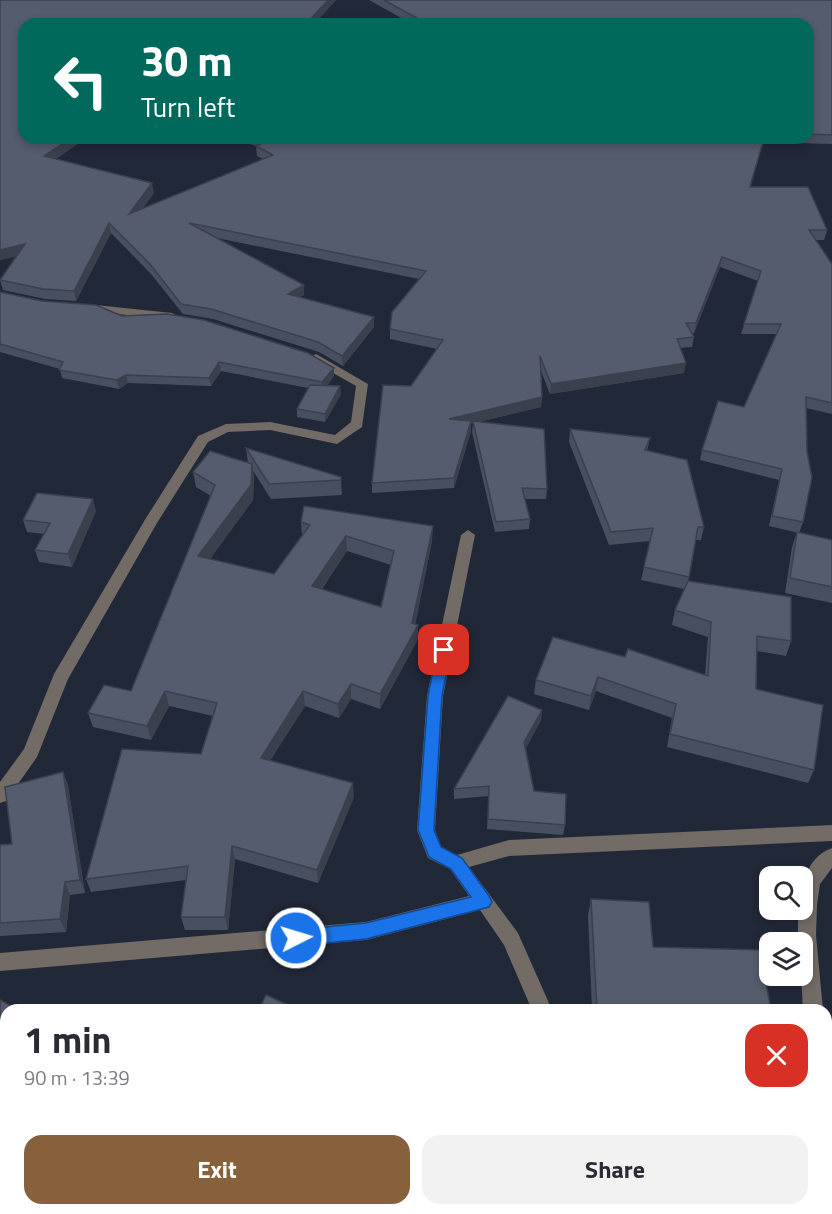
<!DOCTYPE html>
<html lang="en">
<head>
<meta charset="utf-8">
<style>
  :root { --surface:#fff; --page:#f2f2f3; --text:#2b2b33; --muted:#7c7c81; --accent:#86613c }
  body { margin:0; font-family:"Titillium Web",sans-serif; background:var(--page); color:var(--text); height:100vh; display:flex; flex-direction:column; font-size:22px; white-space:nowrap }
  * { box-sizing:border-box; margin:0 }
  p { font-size:20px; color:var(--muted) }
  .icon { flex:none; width:33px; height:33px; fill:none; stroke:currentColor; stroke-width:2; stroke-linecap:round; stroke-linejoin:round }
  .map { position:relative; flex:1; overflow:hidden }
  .sheet { position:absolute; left:0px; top:1004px; width:832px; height:212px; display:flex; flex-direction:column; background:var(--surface); border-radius:18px 18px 0 0; box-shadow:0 3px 9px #0003 }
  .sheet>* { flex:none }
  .guide { position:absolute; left:18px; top:18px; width:796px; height:126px; border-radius:18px; box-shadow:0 3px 9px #0003; background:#00695c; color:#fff; overflow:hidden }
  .tools { position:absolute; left:759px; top:866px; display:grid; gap:12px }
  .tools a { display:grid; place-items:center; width:54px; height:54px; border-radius:12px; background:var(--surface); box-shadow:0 3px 9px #0003; font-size:30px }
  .pin { position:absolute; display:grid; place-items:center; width:51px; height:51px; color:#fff; margin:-26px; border-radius:12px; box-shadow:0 3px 9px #0006 }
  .me { position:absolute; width:66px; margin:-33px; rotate:85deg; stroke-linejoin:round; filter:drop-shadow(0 0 4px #0008) }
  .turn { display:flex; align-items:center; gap:21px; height:126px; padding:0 24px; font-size:27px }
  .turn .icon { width:78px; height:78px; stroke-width:2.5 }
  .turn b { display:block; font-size:42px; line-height:51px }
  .round { display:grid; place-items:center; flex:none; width:63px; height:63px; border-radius:18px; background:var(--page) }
  .head { display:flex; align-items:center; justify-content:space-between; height:102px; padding:0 24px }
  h1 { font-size:36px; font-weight:700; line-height:45px }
  .cta { display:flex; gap:12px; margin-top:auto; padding:12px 24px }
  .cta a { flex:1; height:69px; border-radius:18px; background:var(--accent); color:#fff; font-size:24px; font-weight:700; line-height:69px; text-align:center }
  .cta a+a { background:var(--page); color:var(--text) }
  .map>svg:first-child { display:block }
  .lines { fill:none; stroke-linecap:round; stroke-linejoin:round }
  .street { fill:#736b65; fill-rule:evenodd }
  .wall { fill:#484f5f; fill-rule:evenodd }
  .shaded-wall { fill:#3b404d }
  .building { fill:#545c6e; stroke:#3b404d; stroke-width:1.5; fill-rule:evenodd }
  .route { fill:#1a73e8; stroke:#114b97; stroke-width:1.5 }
</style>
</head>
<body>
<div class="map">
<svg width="832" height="1214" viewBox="0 0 832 1214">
  <rect width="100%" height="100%" fill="#212838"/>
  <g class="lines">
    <g class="street">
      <polygon points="86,304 172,313 178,317 172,321 82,309 80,307"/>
      <polygon points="316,354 368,384 362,427 337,444 270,430 228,432 208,442 157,523 68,679 37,757 6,801 0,803 0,782 24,749 54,674 146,518 198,436 226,424 270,422 335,435 351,422 356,386 312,361 310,358"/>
      <polygon points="468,530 475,535 443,696 435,830 441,847 457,855 509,840 832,825 832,841 509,856 469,867 518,933 552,1010 532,1010 504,945 480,910 366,940 0,971 0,953 366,922 469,896 450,869 428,858 417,830 427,696 461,535"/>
      <path d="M832 848V868L820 884 817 905 816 935 823 1010H803L801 975H802V942H798V909H802C802 885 805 858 832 848Z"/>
      <polygon points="826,1199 832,1201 832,1214 814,1214 814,1209 826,1209"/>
      <polygon points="596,1209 618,1209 619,1214 597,1214"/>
    </g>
  </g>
  <g class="wall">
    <polygon points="0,0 336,0 314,24 24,138 86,138 56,159 154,193 142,209 263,159 257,156 256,146 234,138 808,138 808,24 412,24 369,0 832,0 832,144 763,142 750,187 827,230 824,240 816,240 832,264 832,414 806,408 803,522 799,533 769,526 779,480 700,460 702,450 744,407 777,334 741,334 758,281 720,267 694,333 692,333 694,337 692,347 680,348 684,373 550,394 541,371 542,397 541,407 478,422 547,489 546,499 524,499 530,519 529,529 495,532 472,432 473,423 471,424 471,431 454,488 372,493 372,483 411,386 437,349 390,339 390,329 419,279 217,238 304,295 300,297 374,327 343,366 319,352 213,319 183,314 151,274 111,233 76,301 45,299 3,290 0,280 16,256 0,260"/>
    <polygon points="0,292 122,316 334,368 334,376 327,386 341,394 325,422 297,417 297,409 308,388 221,371 211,386 128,383 119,389 62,378 60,369 0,352"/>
    <polygon points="570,429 650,438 647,451 704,527 701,540 696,540 688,582 791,641 786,656 757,651 756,689 814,770 808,783 667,747 672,718 596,691 589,710 534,694 536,680 625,657 705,675 708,637 672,625 675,610 684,589 641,580 650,541 609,545 569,442"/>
    <path d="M246 448 341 477 342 495 271 499 253 471 254 479 253 500 210 559 274 574 302 536 301 522 432 541 415 624 418 639 380 709 351 699 339 718 305 706 270 760 354 797 318 883 235 859 228 930H185L181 917 186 880 91 892 86 879 201 754 213 716 169 706 151 740 93 727 88 713 131 691 211 496 196 487 193 472 248 463ZM347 551 391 565 381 607 322 589Z"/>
    <polygon points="96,511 72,567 39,562 35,550 44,534 27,532 23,520"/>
    <polygon points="797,532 832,540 832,603 785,593 792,547"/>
    <polygon points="542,710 541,720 526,748 534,791 565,825 563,835 487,829 489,796 454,799 454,789"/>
    <polygon points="63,772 68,786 85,893 70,895 66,932 0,936 0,845 12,844"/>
    <polygon points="591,899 653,947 771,1010 592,1010 588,915"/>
    <polygon points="0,1000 6,1010 6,1070 1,1077 6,1079 6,1169 0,1167"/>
    <polygon points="629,1209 683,1209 685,1214 630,1214"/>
  </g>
  <g class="shaded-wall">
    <polygon points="328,0 336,0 314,24 306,24"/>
    <polygon points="71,138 86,138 46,166 44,156"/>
    <polygon points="152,183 154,193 130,224 129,214"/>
    <polygon points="109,223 111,233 76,301 74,291"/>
    <polygon points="25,244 28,254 0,260 0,250"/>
    <polygon points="722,257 720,267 694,333 696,323"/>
    <polygon points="304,285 304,295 289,304 288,294"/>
    <polygon points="374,317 374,327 343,366 342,356"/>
    <polygon points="219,362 221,371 211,386 209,378"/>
    <polygon points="686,363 684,373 550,394 551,384"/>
    <polygon points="334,368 334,376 323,391 322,382"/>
    <polygon points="126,375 128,383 119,389 117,380"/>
    <polygon points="340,386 341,394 325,422 325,414"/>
    <polygon points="542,397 541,407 471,424 471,431 454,488 454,478 449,419"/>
    <polygon points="252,464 254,479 253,500 201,571 198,556"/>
    <polygon points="93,499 96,511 72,567 68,554"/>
    <polygon points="433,526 432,541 414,632 418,625 418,639 380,709 380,694 412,623"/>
    <polygon points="346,536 347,551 313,601 312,586"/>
    <polygon points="598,677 596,691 589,710 591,696"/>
    <polygon points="351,684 351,699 339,718 338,704"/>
    <polygon points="165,691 169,706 151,740 147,726"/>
    <polygon points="303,691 305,706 263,772 261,758"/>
    <polygon points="542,710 541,720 523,753 524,742"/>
    <polygon points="63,772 68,786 85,893 80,880"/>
    <polygon points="353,783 354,797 318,883 317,870"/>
    <polygon points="232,846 235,859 228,930 225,917"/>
    <polygon points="65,882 70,895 66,932 60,919"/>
    <polygon points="6,1040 6,1070 0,1079 0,1049"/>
  </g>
  <g class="building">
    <polygon points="0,0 328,0 306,24 24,24 24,138 71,138 44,156 152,183 129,214 273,155 256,146 267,141 258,138 764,138 750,187 808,187 827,230 809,230 832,264 832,403 806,397 807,452 812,477 803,522 772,516 782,469 702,450 718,401 744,407 781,324 744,324 761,271 722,257 696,323 686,323 694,337 677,339 686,363 551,384 540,356 542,397 449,419 471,421 454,478 372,483 383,385 411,386 443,340 390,329 392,312 426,271 189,223 304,285 288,294 374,317 342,356 318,342 211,309 181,304 150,264 109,223 74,291 43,289 0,280 25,244 0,250"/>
    <polygon points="384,0 832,0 832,135 808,134 808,24 428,24"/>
    <polygon points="0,292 42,301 96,305 122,316 167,314 204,320 308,353 334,368 322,382 219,362 209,378 126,375 117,380 59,370 63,362 0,344"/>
    <polygon points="310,385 340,386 325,414 297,409"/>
    <polygon points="473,421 544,429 547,489 522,488 530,519 496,522"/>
    <polygon points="570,429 650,438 645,450 687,460 704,527 698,527 689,577 644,567 653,528 611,532"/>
    <polygon points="246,448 341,477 341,480 269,484"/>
    <path d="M210 451 252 464 251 485 198 556 274 574 310 525 301 522 304 506 433 526 412 623 418 625 380 694 351 684 338 704 303 691 261 758 353 783 317 870 232 846 225 917H181L188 866 86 879 122 749 201 754 217 703 165 691 147 726 88 713 104 685 131 691 215 485 193 472ZM346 536 394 551 381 607 312 586Z"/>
    <polygon points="37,493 93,499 68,554 35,550 50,523 23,520"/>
    <polygon points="797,532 832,540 832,587 790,578"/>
    <polygon points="688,581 791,597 791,641 757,636 756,689 823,705 814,770 670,734 676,704 598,677 591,696 536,680 553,637 625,657 628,649 708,676 711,622 675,610"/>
    <polygon points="508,696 542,710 524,742 534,791 566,794 565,825 488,819 489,786 454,789"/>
    <polygon points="63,772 80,880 65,882 60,919 0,923 0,845 12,844 5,787"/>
    <polygon points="591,899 649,902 653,947 760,950 771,1010 597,1010"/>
    <polygon points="266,995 299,1010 259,1010"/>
    <polygon points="0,1000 19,1010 6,1010 6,1040 0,1049"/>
    <polygon points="0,1077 6,1079 6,1161 0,1158"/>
    <polygon points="632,1209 683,1209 685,1214 634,1214"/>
  </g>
  <polygon class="route" points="444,645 451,650 442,696 434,830 441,847 462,858 489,896 492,902 489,907 366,939 296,946 290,943 288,938 290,932 296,930 366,923 471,897 451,869 429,857 418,830 428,696 437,650"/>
</svg>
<div class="tools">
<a><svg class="icon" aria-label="search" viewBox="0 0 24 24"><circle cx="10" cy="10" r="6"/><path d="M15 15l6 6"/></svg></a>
<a><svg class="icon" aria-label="layers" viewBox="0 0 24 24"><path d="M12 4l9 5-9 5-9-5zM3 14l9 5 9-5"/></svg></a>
</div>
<div class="pin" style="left:444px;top:650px;background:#d93025"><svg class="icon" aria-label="arrive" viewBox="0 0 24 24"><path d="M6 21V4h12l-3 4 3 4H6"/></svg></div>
<svg class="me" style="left:296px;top:938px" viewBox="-20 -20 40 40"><circle r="17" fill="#1a73e8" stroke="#fff" stroke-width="3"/><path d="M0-11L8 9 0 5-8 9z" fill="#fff"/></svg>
<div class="guide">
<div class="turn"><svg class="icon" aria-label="left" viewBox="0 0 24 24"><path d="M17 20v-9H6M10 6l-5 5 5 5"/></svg><div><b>30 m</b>Turn left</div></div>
</div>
<section class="sheet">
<div class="head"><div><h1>1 min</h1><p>90 m · 13:39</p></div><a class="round" style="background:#d93025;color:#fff"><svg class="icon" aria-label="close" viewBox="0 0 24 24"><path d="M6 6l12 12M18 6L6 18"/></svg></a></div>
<div class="cta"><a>Exit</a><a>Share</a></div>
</section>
</div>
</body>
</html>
